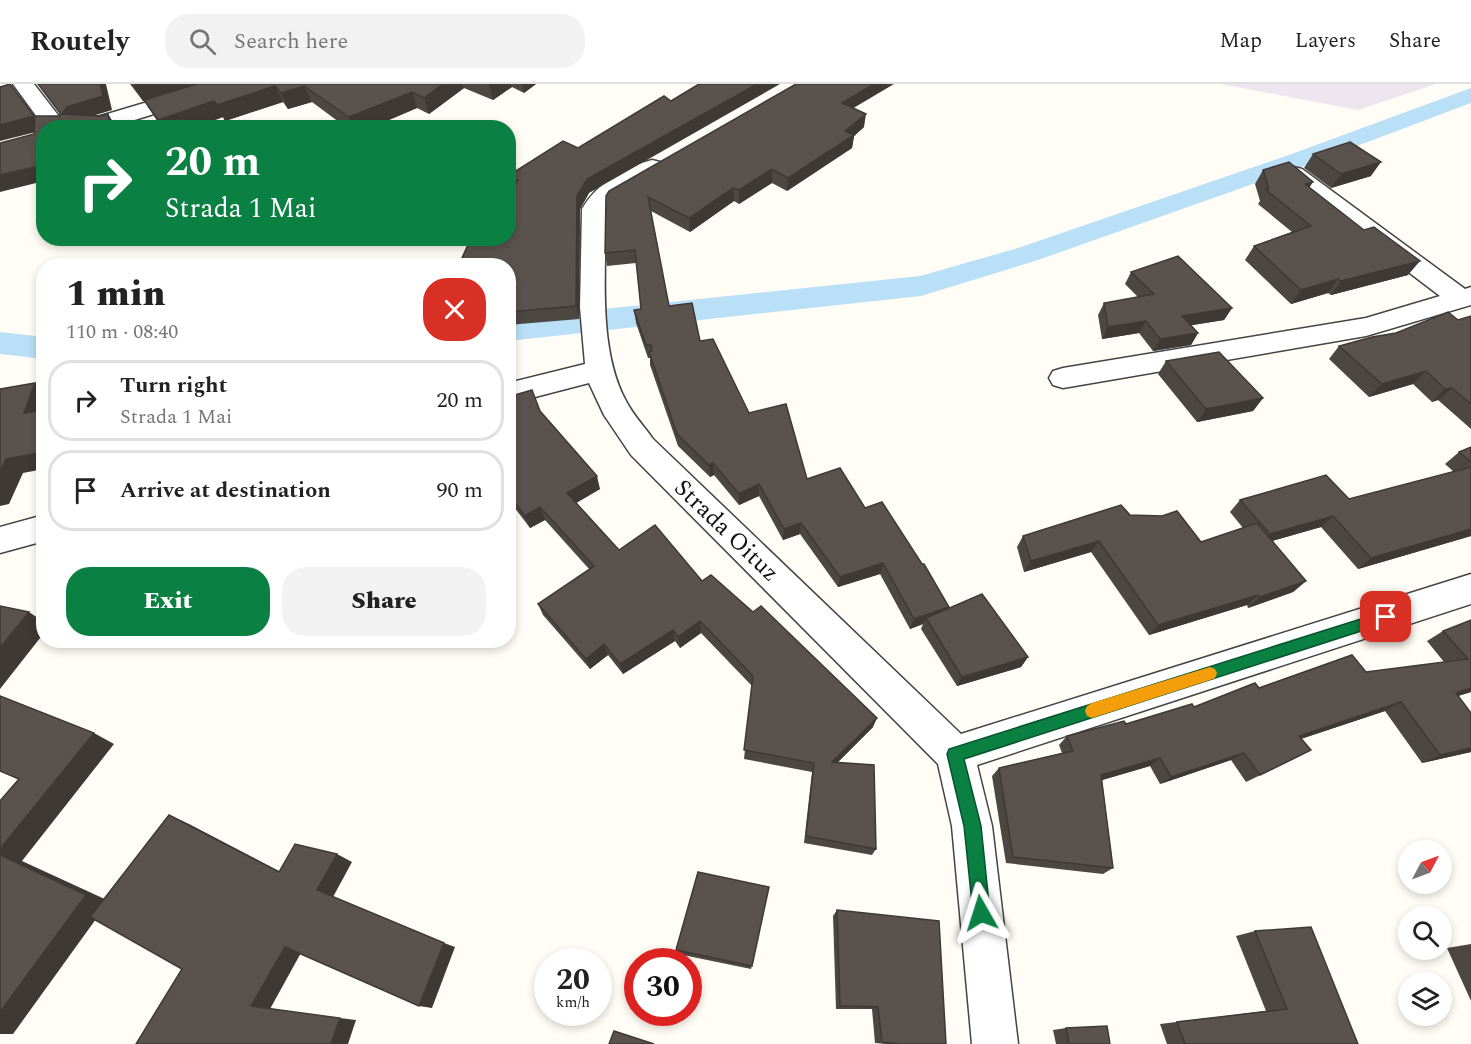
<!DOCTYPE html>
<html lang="en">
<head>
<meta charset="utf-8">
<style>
  :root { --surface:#fff; --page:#f2f2f2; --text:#222; --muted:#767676; --line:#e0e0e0; --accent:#0b8043 }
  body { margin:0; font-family:Spectral,serif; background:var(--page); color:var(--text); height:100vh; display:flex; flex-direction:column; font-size:22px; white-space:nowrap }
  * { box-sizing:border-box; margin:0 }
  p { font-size:20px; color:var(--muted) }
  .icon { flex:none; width:33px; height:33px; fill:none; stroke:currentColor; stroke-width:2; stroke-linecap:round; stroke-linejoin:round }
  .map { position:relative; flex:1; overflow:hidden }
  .sheet { position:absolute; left:36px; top:174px; width:480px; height:390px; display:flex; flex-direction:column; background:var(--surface); border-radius:24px; box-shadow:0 3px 9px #0003 }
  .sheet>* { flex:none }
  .banner { position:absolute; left:36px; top:36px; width:480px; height:126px; border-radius:24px; box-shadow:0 3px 9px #0003; background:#0b8043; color:#fff; overflow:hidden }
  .needle { width:39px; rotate:49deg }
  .fabs { position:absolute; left:1398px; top:756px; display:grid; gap:12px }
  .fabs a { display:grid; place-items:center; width:54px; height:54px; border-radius:50%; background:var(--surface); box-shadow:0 3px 9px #0003; font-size:30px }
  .speed { position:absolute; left:534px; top:864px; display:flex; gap:12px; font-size:30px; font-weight:700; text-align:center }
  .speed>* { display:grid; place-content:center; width:78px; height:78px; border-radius:50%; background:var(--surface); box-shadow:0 3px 9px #0003; line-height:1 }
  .speed small { font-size:15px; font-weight:400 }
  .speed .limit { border:9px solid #d22; background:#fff; color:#111 }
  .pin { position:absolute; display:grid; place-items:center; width:51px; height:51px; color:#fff; margin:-26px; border-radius:12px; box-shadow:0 3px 9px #0006 }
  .me { position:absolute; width:66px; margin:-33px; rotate:354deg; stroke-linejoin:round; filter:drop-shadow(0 0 4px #0008) }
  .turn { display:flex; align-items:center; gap:21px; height:126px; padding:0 30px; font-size:27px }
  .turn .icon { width:78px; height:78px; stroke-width:2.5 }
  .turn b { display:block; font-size:42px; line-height:51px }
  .round { display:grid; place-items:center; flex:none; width:63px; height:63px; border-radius:24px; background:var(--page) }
  .summary { display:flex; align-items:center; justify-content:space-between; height:102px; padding:0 30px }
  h1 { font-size:36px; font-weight:800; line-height:45px }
  .button { display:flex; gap:12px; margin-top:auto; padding:12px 30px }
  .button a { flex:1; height:69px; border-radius:24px; background:var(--accent); color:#fff; font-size:24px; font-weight:800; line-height:69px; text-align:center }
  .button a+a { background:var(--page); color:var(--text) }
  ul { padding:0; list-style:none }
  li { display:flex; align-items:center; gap:18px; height:81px; margin:0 12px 9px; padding:0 18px; border:3px solid var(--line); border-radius:24px }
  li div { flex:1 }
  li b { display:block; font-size:22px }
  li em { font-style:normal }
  header { display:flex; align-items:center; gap:36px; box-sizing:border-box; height:84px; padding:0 30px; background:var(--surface); border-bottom:2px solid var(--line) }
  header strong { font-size:28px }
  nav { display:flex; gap:33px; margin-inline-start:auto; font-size:21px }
  .search { width:420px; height:54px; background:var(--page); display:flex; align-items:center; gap:15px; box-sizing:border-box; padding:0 21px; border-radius:24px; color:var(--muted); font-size:22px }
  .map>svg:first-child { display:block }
  .industrial { fill:#eee6ef }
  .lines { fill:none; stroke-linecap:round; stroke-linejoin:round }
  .canal { fill:#b9e0f7; fill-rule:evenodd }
  .minor-casing { stroke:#444; stroke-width:3 }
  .minor { fill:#fff; fill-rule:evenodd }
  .wall { fill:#4d4742 }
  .shaded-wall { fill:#3f3936 }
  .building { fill:#5a524d; stroke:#3f3936; stroke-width:1.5 }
  .route { fill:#0b8043; stroke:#07532c; stroke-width:1.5 }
  .slow { fill:#f59e0b }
  .labels { text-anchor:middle; stroke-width:6; stroke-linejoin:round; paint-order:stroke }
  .street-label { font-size:24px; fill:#111; stroke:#fff }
</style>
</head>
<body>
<header>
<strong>Routely</strong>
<div class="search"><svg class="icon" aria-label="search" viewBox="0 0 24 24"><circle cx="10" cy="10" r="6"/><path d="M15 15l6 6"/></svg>Search here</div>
<nav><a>Map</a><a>Layers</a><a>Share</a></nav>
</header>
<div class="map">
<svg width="1471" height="960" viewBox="0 0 1471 960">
  <rect width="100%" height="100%" fill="#fffdf5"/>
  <polygon class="industrial" points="1221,0 1436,0 1358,26"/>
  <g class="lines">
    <g class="canal">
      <polygon points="1471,4 1471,19 1304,82 1038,176 921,212 508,257 508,235 920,192 1018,164 1286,72"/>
      <polygon points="0,248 44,253 44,275 0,270"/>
    </g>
    <g class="minor-casing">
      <g id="minor">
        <polygon points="13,0 34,0 68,44 45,44"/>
        <polygon points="208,0 240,0 237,4 109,44 74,44 77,39"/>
        <path d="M652 76 660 78 663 83 660 88 620 110 606 125C606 183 597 264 626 317 633 331 644 342 653 355L961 650 1471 490V520L977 681 992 742 1018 960H972L952 742 938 680 631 371 604 331 589 299 508 320V299L585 280 580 223 582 125C596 100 625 83 652 76Z"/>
        <polygon points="1294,83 1302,85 1465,205 1471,203 1471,221 1366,252 1063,304 1053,301 1049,294 1053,287 1063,284 1366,234 1440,212 1286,95 1282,90 1286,85"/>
        <polygon points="44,431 44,457 0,469 0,443"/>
      </g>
    </g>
    <use href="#minor" class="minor"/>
  </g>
  <g class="wall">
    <polygon points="130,0 536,0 524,9 512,3 493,16 464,4 429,30 417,24 370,44 347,44 312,18 288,25 283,18 225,37 223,33 193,44 162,44 144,17 143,17"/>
    <polygon points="853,24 864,43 854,52 852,64 787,107 772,99 739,120 734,117 690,148 651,127 669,222 700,257 749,329 807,395 865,424 949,523 949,524 1028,573 1021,583 957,602 921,545 923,540 910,545 880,490 838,503 800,450 783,456 759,412 739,421 714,391 710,393 678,362 650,281 650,274 648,274 636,239 634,226 641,225 636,179 607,182 605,169 606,112"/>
    <polygon points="1313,70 1371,92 1331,104 1304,84"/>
    <polygon points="1263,86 1309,103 1408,191 1331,211 1328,209 1291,220 1245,176 1254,162 1292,148 1258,120 1260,117 1255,100"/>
    <polygon points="508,92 589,109 580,125 579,235 508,241 508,182 465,182 462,174 508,154 512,106"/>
    <polygon points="1131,188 1232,224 1224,236 1191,241 1198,249 1191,261 1153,267 1139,249 1102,255 1098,231 1104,219 1138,213 1125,200"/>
    <polygon points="1471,232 1471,345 1438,316 1432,318 1413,300 1369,313 1329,275 1339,262 1396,249 1458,236"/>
    <polygon points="1166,277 1263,314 1253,327 1197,338 1158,290"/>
    <polygon points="508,313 540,327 600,405 576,419 619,466 702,497 873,643 838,678 876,765 872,771 804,759 812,688 744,675 752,602 701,549 680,564 675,557 623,590 608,571 590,585 543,531 538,520 589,485 545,436 530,444 508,415"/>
    <polygon points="1471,363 1471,452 1358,485 1321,443 1272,457 1306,497 1293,508 1248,524 1247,521 1149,551 1091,468 1024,488 1017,463 1023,452 1130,431 1201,458 1243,444 1230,428 1240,416 1349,415 1454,388 1445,380 1459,368"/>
    <polygon points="1471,536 1471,608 1458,612 1471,668 1422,679 1385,627 1301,655 1311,666 1246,698 1231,676 1160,700 1150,682 1102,696 1113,784 1103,790 1006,779 992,692 999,684 1062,669 1059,661 1067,652 1126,640 1194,623 1259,604 1366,588 1444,578 1427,557 1443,547"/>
    <polygon points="769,803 751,885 678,870 676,866"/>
    <polygon points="837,826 946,960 886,960 875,959 872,925 836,925 833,832"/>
    <polygon points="1255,847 1358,960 1167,960 1160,940 1266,927 1236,852"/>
    <polygon points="1471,860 1471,917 1447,864"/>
    <polygon points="1066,944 1110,960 1056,960 1053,946"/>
  </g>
  <g class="shaded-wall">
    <polygon points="100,0 106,0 112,26 76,37 62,30 67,23"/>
    <polygon points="137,0 200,0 143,17 133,1"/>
    <polygon points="443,0 462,0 464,4 429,30 424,14"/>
    <polygon points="489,0 511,0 512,3 493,16"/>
    <polygon points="522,0 536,0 524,9"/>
    <polygon points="757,0 780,0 589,109 580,125 579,235 576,222 577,112 587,95"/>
    <polygon points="874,0 894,0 840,32 842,19"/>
    <polygon points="275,2 283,18 225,37 217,21"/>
    <polygon points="304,2 312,18 288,25 281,9"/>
    <polygon points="412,8 417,24 370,44 353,44 349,33"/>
    <polygon points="214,17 223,33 193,44 163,44 158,36"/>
    <polygon points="108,30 117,44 111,44"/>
    <polygon points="866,30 864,43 854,52 852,64 787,107 788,94"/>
    <polygon points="34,32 44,45 44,46 0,57 0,41"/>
    <polygon points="1381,78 1371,92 1331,104 1341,90"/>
    <polygon points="44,81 44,97 0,108 0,91"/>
    <polygon points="772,85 772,99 739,120 739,106"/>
    <polygon points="1313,98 1304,112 1305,100"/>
    <polygon points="733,104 734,117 690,148 689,134"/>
    <polygon points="1420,177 1408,191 1331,211 1341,197"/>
    <polygon points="1338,195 1328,209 1291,220 1301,206"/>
    <polygon points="1232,224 1224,236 1175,244 1182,232"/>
    <polygon points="1146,237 1139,249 1102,255 1108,243"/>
    <polygon points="1198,249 1191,261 1153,267 1160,255"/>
    <polygon points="1426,287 1413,300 1369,313 1382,300"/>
    <polygon points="35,299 44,307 44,334 24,329"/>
    <polygon points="1452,304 1438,316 1432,318 1445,305"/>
    <polygon points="1263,314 1253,327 1197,338 1206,325"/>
    <polygon points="44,368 44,385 23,389 9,420 0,422 0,388 6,375"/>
    <polygon points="713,379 714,391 710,393 709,381"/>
    <polygon points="597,392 600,405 571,422 567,409"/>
    <polygon points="759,400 759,412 739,421 739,410"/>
    <polygon points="540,423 545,436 530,444 525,432"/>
    <polygon points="1333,432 1321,443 1258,461 1270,450"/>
    <polygon points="801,439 800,450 783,456 784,445"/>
    <polygon points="1471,445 1471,452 1358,485 1371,474"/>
    <polygon points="1099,457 1091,468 1024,488 1031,477"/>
    <polygon points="883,479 880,490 838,503 840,493"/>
    <polygon points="1306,497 1293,508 1248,524 1260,513"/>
    <polygon points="1258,511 1247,521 1149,551 1158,541"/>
    <polygon points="949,523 945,533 926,534 923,540 910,545 914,535"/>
    <polygon points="29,528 44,538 44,549 0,605 0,564"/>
    <polygon points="700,537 701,549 680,564 678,553"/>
    <polygon points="673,546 675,557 623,590 620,580"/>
    <polygon points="604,560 608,571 590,585 586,575"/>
    <polygon points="1028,573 1021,583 957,602 962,593"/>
    <polygon points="1471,604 1471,608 1438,618 1456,609"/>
    <polygon points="1401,618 1385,627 1285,660 1299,652"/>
    <polygon points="877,634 873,643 829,687 832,678"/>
    <polygon points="94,649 114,660 22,777 109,817 13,950 0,950 0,765"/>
    <polygon points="1471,664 1471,668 1422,679 1440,671"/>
    <polygon points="1311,666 1296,674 1246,698 1260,691"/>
    <polygon points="1244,669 1231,676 1160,700 1171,693"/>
    <polygon points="1160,674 1150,682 1092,699 1101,691"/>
    <polygon points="169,731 189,740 296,796 279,788"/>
    <polygon points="337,770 352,778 333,813 317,806"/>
    <polygon points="444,859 455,863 432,924 419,922"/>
    <polygon points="285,863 302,867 270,925 251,922"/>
    <polygon points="340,934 356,936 348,960 331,960"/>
  </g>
  <g class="building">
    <polygon points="10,0 34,32 0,41 0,3"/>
    <polygon points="38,0 100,0 103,12 67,23 62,30 100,32 108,30 111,44 44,44 44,81 0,91 0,59 34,50 35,32 60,32 60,29"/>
    <polygon points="197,0 443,0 424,14 412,8 349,33 304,2 281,9 275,2 217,21 214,17 158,36 144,16"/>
    <polygon points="699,0 757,0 587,95 577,112 576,222 508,228 508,182 474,182 475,176 462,174 471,154 508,154 508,111 518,96 508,92 563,57 578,64 664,12 671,17"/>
    <polygon points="796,0 874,0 842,19 866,30 845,47 854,51 788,94 772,85 739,106 733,104 689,134 648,113 669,222 692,219 700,257 713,255 749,329 786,320 807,395 840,384 865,424 882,418 922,480 924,480 949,523 914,535 883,479 840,493 801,439 784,445 759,400 739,410 713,379 709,381 677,350 649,268 652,267 651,261 646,261 634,226 641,225 635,166 605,169 606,112 609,107"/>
    <polygon points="1350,58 1381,78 1341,90 1313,70"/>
    <polygon points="1289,78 1313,98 1305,100 1364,146 1374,143 1420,177 1341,197 1338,195 1301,206 1254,162 1311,142 1266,106 1269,105 1263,86"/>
    <polygon points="1178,172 1232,224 1182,232 1198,249 1160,255 1146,237 1108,243 1104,219 1154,210 1131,188"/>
    <polygon points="1448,228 1458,236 1471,232 1471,320 1452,304 1445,305 1426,287 1382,300 1339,262 1372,253 1396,249"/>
    <polygon points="1219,268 1263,314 1206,325 1166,277"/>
    <polygon points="35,299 24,329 44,326 44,368 6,375 0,388 0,305"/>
    <polygon points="532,306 540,327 597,392 567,409 619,466 655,441 702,497 711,491 753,528 761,522 877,634 832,678 874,681 876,765 806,752 814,679 744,666 753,592 700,537 678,553 673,546 620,580 604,560 586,575 538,520 594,482 540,423 525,432 508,409 508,313"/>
    <polygon points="1471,363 1471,378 1459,368"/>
    <polygon points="1471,383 1471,445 1371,474 1333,432 1270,450 1240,416 1326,391 1349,415"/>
    <polygon points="1121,421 1130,431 1162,432 1177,427 1201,458 1257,439 1306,497 1260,513 1258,511 1158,541 1099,457 1031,477 1023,452"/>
    <polygon points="982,510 1028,573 962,593 926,534"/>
    <polygon points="0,522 29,528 0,564"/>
    <polygon points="1471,536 1471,604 1456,609 1471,629 1471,664 1440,671 1401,618 1299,652 1311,666 1260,691 1244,669 1171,693 1160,674 1101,691 1113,784 1013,773 999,684 1073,667 1067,652 1124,637 1126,640 1192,620 1194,623 1255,599 1259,604 1352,571 1366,588 1468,575 1443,547"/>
    <polygon points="0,612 94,649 0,765 0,717 19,695 0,687"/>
    <polygon points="169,731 279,788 295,760 337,770 317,806 444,859 419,922 285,863 251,922 340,934 331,960 136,960 182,885 90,833"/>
    <polygon points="0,771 86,811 0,928"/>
    <polygon points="698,788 769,803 752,882 676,866"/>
    <polygon points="837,826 939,837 946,960 901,960 882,958 878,923 840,922"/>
    <polygon points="1311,843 1358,960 1185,960 1177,938 1287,925 1255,847"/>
    <polygon points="1107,942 1110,960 1069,960 1066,944"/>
    <polygon points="614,947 654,960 609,960"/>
  </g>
  <polygon class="route" points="1386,527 1391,528 1393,533 1391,537 1386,539 964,675 981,742 990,829 987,835 981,838 975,835 973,829 964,742 947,670 949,665"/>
  <polygon class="slow" points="1210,583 1215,585 1217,589 1215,594 1210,596 1092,634 1087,632 1085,627 1087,622 1092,619"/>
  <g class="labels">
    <g class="street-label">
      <text transform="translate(727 446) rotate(44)" y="8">Strada Oituz</text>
    </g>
  </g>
</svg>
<div class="fabs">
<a><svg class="needle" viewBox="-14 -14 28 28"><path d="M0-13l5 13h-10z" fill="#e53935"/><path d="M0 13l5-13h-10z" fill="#767676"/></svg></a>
<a><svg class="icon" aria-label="search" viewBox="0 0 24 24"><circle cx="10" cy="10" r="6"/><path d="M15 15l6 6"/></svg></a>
<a><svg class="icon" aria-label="layers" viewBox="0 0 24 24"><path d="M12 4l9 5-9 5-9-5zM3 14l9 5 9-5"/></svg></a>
</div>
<div class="speed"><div>20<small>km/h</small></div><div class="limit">30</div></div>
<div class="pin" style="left:1386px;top:533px;background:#d93025"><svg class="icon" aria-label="arrive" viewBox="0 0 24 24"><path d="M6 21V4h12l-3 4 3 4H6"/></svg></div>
<svg class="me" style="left:981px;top:829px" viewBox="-20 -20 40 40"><path d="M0-17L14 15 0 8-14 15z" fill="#0b8043" stroke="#fff" stroke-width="4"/></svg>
<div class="banner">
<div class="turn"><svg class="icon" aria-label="right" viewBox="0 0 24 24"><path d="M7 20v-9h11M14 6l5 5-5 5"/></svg><div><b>20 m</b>Strada 1 Mai</div></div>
</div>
<section class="sheet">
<div class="summary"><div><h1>1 min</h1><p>110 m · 08:40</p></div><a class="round" style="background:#d93025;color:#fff"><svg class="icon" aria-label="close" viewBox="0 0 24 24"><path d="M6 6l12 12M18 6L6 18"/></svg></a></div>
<ul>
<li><svg class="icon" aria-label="right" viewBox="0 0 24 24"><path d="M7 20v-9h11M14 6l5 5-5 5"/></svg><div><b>Turn right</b><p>Strada 1 Mai</p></div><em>20 m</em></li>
<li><svg class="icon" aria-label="arrive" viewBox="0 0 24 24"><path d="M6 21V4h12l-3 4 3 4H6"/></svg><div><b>Arrive at destination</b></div><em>90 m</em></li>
</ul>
<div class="button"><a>Exit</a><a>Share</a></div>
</section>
</div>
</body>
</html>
